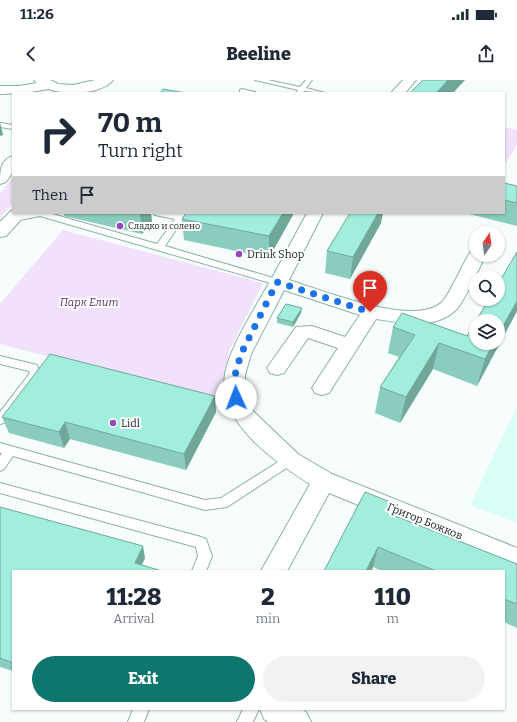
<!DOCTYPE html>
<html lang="en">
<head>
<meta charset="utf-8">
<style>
  :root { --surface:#fff; --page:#f2f2f3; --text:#1f2937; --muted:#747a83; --accent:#0f766e }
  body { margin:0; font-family:Bitter,serif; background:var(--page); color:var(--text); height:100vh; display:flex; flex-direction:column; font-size:15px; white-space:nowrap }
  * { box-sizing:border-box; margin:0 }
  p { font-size:13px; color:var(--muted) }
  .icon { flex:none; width:22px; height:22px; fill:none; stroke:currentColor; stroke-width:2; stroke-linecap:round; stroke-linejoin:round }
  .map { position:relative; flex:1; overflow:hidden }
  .sheet { position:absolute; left:12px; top:490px; width:493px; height:140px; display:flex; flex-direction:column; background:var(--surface); border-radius:0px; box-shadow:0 1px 3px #0004 }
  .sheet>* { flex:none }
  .top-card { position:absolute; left:12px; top:12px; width:493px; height:122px; border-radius:0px; box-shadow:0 1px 3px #0004; background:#fff; color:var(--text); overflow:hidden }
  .needle { width:26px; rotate:13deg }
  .buttons { position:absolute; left:469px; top:146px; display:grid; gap:8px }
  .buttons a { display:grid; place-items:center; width:36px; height:36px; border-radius:50%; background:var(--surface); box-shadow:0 1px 3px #0004; font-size:20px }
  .pin { position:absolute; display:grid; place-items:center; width:34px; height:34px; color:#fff; margin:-41px -17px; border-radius:50% 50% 50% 0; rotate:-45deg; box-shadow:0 0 4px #0007 }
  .pin .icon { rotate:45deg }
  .me { position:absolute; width:44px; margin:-22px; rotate:358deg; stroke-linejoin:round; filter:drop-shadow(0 0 3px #0008) }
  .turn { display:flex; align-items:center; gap:14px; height:84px; padding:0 20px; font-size:18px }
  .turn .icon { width:52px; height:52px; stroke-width:2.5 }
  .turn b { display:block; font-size:28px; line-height:34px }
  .then { display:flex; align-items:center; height:38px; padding:0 20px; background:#0003; gap:8px; font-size:15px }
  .eta { display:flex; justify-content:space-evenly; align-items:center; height:68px; text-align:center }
  .eta b { font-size:24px; font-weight:800; line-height:28px }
  .action { display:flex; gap:8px; margin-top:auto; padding:8px 20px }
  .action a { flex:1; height:46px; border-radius:24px; background:var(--accent); color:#fff; font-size:16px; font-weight:800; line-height:46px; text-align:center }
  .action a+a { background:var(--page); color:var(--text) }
  .status { display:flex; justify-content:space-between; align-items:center; height:28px; padding:0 20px; background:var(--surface); direction:ltr }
  .status svg { height:11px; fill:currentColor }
  header { display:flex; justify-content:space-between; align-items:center; height:52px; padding:0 20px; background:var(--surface); font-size:18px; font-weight:800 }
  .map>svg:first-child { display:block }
  .built { fill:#d9fef5 }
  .green { fill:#f1e1fc }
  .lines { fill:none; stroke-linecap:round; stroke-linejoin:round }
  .lane-casing { stroke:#8cb0a7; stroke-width:2 }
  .street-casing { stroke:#8cb0a7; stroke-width:2 }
  .secondary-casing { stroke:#8cb0a7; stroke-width:2 }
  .primary-casing { stroke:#8cb0a7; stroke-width:2 }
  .lane { fill:#fff; fill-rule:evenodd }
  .street { fill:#fff; fill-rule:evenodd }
  .secondary { fill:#fff; fill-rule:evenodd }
  .primary { fill:#fff; fill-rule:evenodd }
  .wall { fill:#8acdbe }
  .shaded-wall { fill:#71a79b }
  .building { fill:#a1eedd; stroke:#71a79b }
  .route { stroke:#1a73e8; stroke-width:7; stroke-dasharray:0 12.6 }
  .poi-dot { fill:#9349bb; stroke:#fff; stroke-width:1.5 }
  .labels { text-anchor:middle; stroke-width:4; stroke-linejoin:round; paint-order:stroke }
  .far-poi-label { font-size:9px; fill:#152320; stroke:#fff; text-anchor:start }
  .poi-label { font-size:11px; fill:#152320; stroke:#fff; text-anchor:start }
  .park-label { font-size:11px; font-style:italic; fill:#593170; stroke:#fff }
  .street-label { font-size:11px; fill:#152320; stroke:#fff }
</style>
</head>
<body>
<div class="status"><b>11:26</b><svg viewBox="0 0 49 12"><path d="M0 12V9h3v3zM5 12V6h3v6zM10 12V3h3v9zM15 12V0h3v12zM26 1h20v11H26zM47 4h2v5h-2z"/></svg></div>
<header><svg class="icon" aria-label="back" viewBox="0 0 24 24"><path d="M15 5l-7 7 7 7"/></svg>Beeline<svg class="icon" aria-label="share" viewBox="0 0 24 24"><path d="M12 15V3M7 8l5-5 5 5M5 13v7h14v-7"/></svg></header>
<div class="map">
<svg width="517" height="642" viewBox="0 0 517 642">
  <rect width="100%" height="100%" fill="#f6fdfc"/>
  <polygon class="built" points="517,327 517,443 470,425"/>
  <g class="green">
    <polygon points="504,47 517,50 517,64 507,82 504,81"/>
    <polygon points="13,97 13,124 0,137 0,114"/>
    <polygon points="63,150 263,203 230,269 220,321 0,264 0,224"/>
  </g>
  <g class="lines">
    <g class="lane-casing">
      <g id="lane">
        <polygon points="255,0 268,0 300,7 306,0 312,0 306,8 325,13 304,11 303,13 296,13 298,10"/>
        <polygon points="242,9 255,12 256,13 240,12 240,10"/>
        <polygon points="0,43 13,45 13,49 0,47"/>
        <polygon points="27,133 49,133 157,164 175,139 155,135 154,133 178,134 187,133 185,136 201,141 197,144 182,141 165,166 280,200 282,202 280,204 274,204 40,136 14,141 10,138 11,136"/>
        <polygon points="0,276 37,285 40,293 4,343 0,344 0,332 30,293 29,291 0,284"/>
        <polygon points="0,363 205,420 221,418 286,377 294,377 296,380 294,383 227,427 205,430 13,376 4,389 0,391 0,376 2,373 0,373"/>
        <polygon points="0,403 201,457 206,459 212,476 206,491 192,491 198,476 196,467 0,413"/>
        <polygon points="133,629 149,629 144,642 128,642"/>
        <polygon points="243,629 259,629 253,642 237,642"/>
      </g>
    </g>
    <g class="street-casing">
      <g id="street">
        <polygon points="403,0 416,0 405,13 391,13"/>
        <path d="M307 133H323L289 200C322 210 415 248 442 222 451 213 462 184 471 171L476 170V175H486C479 187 465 221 456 230 435 250 402 243 376 239L329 313 322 315 315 313 312 308 338 268 308 258 284 293 277 295 270 293 267 288 296 247 312 246 345 257 360 235 284 210 251 274 245 295 246 318 253 331 298 374 332 394 517 468V490L329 413 287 491H261L310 404C275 382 217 342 225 294 230 266 255 229 269 203L268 202 272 198Z"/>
        <polygon points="260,629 302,629 306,632 311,642 268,642 264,639"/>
      </g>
    </g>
    <g class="secondary-casing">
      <polygon id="secondary" points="49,1 54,2 56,5 54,8 25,13 0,14 0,6 19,6"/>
    </g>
    <g class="primary-casing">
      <g id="primary">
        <path d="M34 0H50L58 4 73 5 95 0H113C101 17 46 17 34 0Z"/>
        <path d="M13 76V92L6 102 0 104C0 92 0 80 13 76Z"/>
        <polygon points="13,129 13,133 27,133 6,156 0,157 0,142"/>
      </g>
    </g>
    <use href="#lane" class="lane"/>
    <use href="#street" class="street"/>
    <use href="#secondary" class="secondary"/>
    <use href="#primary" class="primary"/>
  </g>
  <g class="wall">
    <polygon points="504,103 517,106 517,146 465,133 504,133"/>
    <polygon points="64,133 151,133 152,142 142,154 64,136"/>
    <polygon points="186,133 294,133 269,178 184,160 182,139"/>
    <polygon points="381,143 350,199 325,193 327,171"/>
    <polygon points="517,231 477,306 433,289 400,343 375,333 380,307 399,277 388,273 393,247 467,256"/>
    <polygon points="301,233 293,247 277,243 277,238"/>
    <polygon points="216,332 186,390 70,359 64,368 9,353 2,337"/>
    <polygon points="398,425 395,436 517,484 517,548 504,542 504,491 382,491 373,487 324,491"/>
    <polygon points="0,427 145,478 142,485 13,491 13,591 0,587"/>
  </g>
  <g class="shaded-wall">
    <polygon points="448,0 465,0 453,13 436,13"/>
    <polygon points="0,42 3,55 0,56"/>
    <polygon points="140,133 151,133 152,142 142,154"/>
    <polygon points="283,133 294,133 269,178 269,156"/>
    <polygon points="378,133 383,133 381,143 350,199 353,177"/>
    <polygon points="517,221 517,231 477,306 485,279 494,263 498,263 498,255"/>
    <polygon points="302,228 301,233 293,247 293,242"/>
    <polygon points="439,263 433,289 400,343 406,317"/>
    <polygon points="215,316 216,332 186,390 184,374"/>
    <polygon points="65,342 70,359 64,368 59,352"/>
    <polygon points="398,425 393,446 393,435"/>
    <polygon points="143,466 145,478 139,491 135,483"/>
    <polygon points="378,467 372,491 366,491"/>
  </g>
  <g class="building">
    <polygon points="423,0 448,0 436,13 410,13"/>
    <polygon points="163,9 185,13 160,13"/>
    <polygon points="504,103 517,106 517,123 504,120"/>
    <polygon points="186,133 283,133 269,156 182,139"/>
    <polygon points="350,133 378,133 353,177 327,171"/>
    <polygon points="517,172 517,221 498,255 498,241 476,241 476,263 494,263 485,279 439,263 406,317 380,307 415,255 393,247 402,233 467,256 489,219 498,219 498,204"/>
    <polygon points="286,224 302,228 293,242 277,238"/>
    <polygon points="50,274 215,316 184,374 65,342 59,352 2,337"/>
    <polygon points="365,412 398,425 393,435 517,484 517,524 504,519 504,491 436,491 378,467 366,491 324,491"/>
    <polygon points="0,427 143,466 135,483 162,491 13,491 13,583 0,578"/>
  </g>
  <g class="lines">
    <polyline class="route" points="236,318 235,295 241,274 277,202 370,232"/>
  </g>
  <g class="poi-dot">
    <circle cx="120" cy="146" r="4"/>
    <circle cx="239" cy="174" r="4"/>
    <circle cx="113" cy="343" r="4"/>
  </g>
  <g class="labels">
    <g class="far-poi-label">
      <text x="128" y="149">Сладко и солено</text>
    </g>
    <g class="poi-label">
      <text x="247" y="178">Drink Shop</text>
      <text x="121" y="347">Lidl</text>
    </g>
    <g class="park-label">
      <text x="89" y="226">Парк Елит</text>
    </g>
    <g class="street-label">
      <text transform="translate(425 441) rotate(22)" y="4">Григор Божков</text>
    </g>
  </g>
</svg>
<div class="buttons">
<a><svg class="needle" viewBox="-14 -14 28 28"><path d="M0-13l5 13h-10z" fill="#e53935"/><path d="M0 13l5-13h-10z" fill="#747a83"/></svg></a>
<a><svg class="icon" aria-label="search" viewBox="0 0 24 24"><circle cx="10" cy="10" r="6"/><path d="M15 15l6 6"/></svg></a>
<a><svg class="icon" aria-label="layers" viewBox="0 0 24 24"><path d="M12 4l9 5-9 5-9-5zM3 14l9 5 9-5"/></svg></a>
</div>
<div class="pin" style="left:370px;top:232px;background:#d93025"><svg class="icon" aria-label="arrive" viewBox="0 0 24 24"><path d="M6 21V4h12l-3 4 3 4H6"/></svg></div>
<svg class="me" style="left:236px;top:318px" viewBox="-20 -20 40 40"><circle r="19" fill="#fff"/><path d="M0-13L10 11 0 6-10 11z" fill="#1a73e8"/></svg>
<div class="top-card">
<div class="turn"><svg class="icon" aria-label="right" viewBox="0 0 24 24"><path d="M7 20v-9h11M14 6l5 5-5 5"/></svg><div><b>70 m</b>Turn right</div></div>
<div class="then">Then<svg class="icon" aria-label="arrive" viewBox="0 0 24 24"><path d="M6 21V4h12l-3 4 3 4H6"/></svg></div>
</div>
<section class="sheet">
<div class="eta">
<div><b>11:28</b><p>Arrival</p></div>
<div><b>2</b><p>min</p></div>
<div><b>110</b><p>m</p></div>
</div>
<div class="action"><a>Exit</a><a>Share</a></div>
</section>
</div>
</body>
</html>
